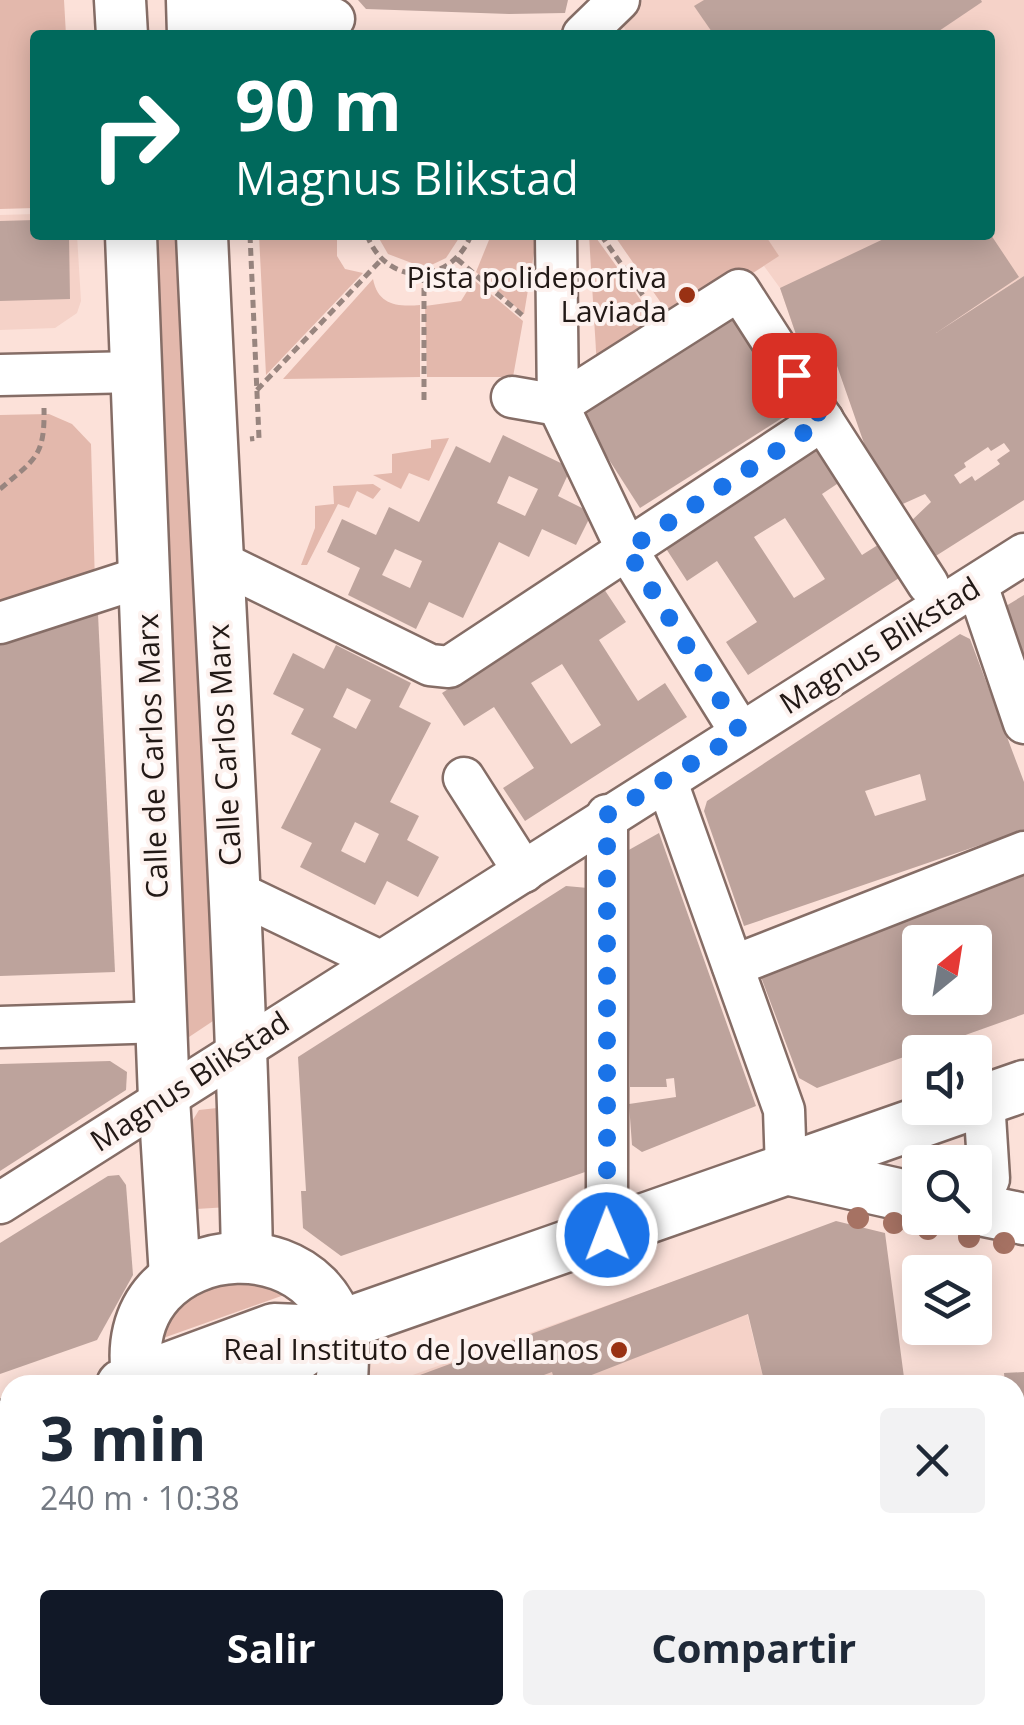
<!DOCTYPE html>
<html lang="es">
<head>
<meta charset="utf-8">
<style>
  :root { --surface:#fff; --page:#f2f2f3; --text:#1f2937; --muted:#747a83; --accent:#111827 }
  body { margin:0; font-family:"Open Sans",sans-serif; background:var(--page); color:var(--text); height:100vh; display:flex; flex-direction:column; font-size:38px; white-space:nowrap }
  * { box-sizing:border-box; margin:0 }
  p { font-size:32px; color:var(--muted) }
  .icon { flex:none; width:55px; height:55px; fill:none; stroke:currentColor; stroke-width:2; stroke-linecap:round; stroke-linejoin:round }
  .map { position:relative; flex:1; overflow:hidden }
  .details { position:absolute; left:0px; top:1375px; width:1025px; height:350px; display:flex; flex-direction:column; background:var(--surface); border-radius:30px 30px 0 0; box-shadow:0 5px 25px #0003 }
  .details>* { flex:none }
  .guide { position:absolute; left:30px; top:30px; width:965px; height:210px; border-radius:10px; box-shadow:0 5px 25px #0003; background:#00695c; color:#fff; overflow:hidden }
  .needle { width:65px; rotate:30deg }
  .buttons { position:absolute; left:902px; top:925px; display:grid; gap:20px }
  .buttons a { display:grid; place-items:center; width:90px; height:90px; border-radius:10px; background:var(--surface); box-shadow:0 5px 25px #0003; font-size:50px }
  .pin { position:absolute; display:grid; place-items:center; width:85px; height:85px; color:#fff; margin:-42px; border-radius:20px; box-shadow:0 5px 15px #0006 }
  .me { position:absolute; width:110px; margin:-55px; rotate:359deg; stroke-linejoin:round; filter:drop-shadow(0 0 8px #0008) }
  .turn { display:flex; align-items:center; gap:35px; height:210px; padding:0 40px; font-size:45px }
  .turn .icon { width:130px; height:130px; stroke-width:2.5 }
  .turn b { display:block; font-size:70px; line-height:85px }
  .round { display:grid; place-items:center; flex:none; width:105px; height:105px; border-radius:10px; background:var(--page) }
  .headline { display:flex; align-items:center; justify-content:space-between; height:170px; padding:0 40px }
  h1 { font-size:60px; font-weight:700; line-height:75px }
  .primary-button { display:flex; gap:20px; margin-top:auto; padding:20px 40px }
  .primary-button a { flex:1; height:115px; border-radius:10px; background:var(--accent); color:#fff; font-size:40px; font-weight:700; line-height:115px; text-align:center }
  .primary-button a+a { background:var(--page); color:var(--text) }
  .map>svg:first-child { display:block }
  .built { fill:#f5d2c8 }
  .green { fill:#e3b8ac }
  .building { fill:#bda39c; fill-rule:evenodd }
  .lines { fill:none; stroke-linecap:round; stroke-linejoin:round }
  .minor-casing { stroke:#856d66; stroke-width:45 }
  .major-casing { stroke:#856d66; stroke-width:55 }
  .path { stroke:#98857f; stroke-width:5; stroke-dasharray:8 5; stroke-linecap:butt }
  .minor { stroke:#fff; stroke-width:40 }
  .major { stroke:#fff; stroke-width:50 }
  .tree { fill:#a67263 }
  .route { stroke:#1a73e8; stroke-width:18; stroke-dasharray:0 32.4 }
  .poi-dot { fill:#993113; stroke:#fdf2ef; stroke-width:4 }
  .labels { text-anchor:middle; stroke-width:8; stroke-linejoin:round; paint-order:stroke }
  .poi-label { font-size:30px; fill:#221916; stroke:#fdf2ef; text-anchor:end }
  .street-label { font-size:30px; fill:#221916; stroke:#fdf2ef }
</style>
</head>
<body>
<div class="map">
<svg width="1024" height="1725" viewBox="0 0 1024 1725">
  <rect width="100%" height="100%" fill="#fce1d9"/>
  <g class="built">
    <polygon points="643,0 1024,0 1024,276 846,391 835,360 810,375 780,288 764,266 675,323 614,235 990,235 990,35 629,35 617,17"/>
    <polygon points="35,214 35,235 77,235 81,301 77,313 55,328 0,330 0,215"/>
    <polygon points="734,1260 765,1385 393,1385 393,1382"/>
    <polygon points="10,1514 10,1715 277,1715 280,1725 0,1725 0,1518"/>
    <polygon points="376,1715 844,1715 846,1725 381,1725"/>
  </g>
  <g class="green">
    <polygon points="0,0 64,0 66,35 35,35 35,208 0,209"/>
    <polygon points="151,235 184,235 219,1017 189,1037"/>
    <polygon points="259,235 337,235 337,256 345,269 363,273 266,375"/>
    <polygon points="377,235 461,235 446,258 425,268 388,254"/>
    <polygon points="491,235 537,235 524,314 476,272"/>
    <polygon points="589,235 594,235 658,324 597,367"/>
    <polygon points="614,235 765,235 779,256 675,323"/>
    <path d="M373 279C378 305 397 307 420 305V377L283 379Z"/>
    <polygon points="474,280 523,321 513,377 427,377 425,306 461,301"/>
    <polygon points="49,414 72,424 91,444 95,584 0,605 0,415"/>
    <polygon points="449,438 429,481 409,473 401,489 373,475 392,473 392,454 431,448 431,440"/>
    <polygon points="373,484 381,489 373,499 357,491 349,508 338,504 307,565 301,565 315,528 315,506 334,504 333,486"/>
    <polygon points="217,1108 225,1122 229,1207 196,1209 191,1123 199,1110"/>
    <polygon points="235,1274 287,1294 152,1342 179,1292"/>
  </g>
  <g class="building">
    <polygon points="358,0 568,0 565,13 509,14 366,9"/>
    <polygon points="704,0 981,0 982,2 933,35 714,35 694,6"/>
    <polygon points="35,220 35,235 69,235 70,299 0,301 0,221"/>
    <path d="M892 235H991L1019 277 936 333 1024 276V500L931 559 908 524 931 502 925 494 896 507 874 472 835 360 810 375 780 288ZM1004 443 1010 451 997 460 1000 464 975 481 972 476 960 484 954 475 966 467 964 463 988 447 991 451Z"/>
    <polygon points="741,311 801,406 640,508 579,413"/>
    <path d="M503 435 571 468 558 496 592 513 576 545 542 529 529 557 499 542 463 618 429 602 416 629 348 595 360 568 327 552 342 519 376 535 389 507 419 522 456 446 490 463ZM509 476 538 489 525 516 497 503ZM395 549 422 561 410 588 382 575Z"/>
    <path d="M827 443 849 476 822 494 862 555 889 538 910 571 748 675 726 642 757 622 717 561 687 581 665 547ZM785 518 825 579 794 598 754 537Z"/>
    <path d="M604 589 626 622 599 640 638 701 665 683 687 717 525 821 503 788 534 768 494 707 464 726 442 693ZM562 664 601 725 571 744 531 683Z"/>
    <polygon points="1024,595 1024,671 1001,609"/>
    <polygon points="98,614 115,972 0,976 0,637"/>
    <path d="M960 634 970 639 1024 782V830L744 926 704 811 707 801ZM920 774 926 800 875 816 865 791Z"/>
    <path d="M336 645 411 683 399 707 431 723 390 802 419 816 407 840 439 857 418 897 387 881 375 905 300 867 312 843 281 828 321 749 291 734 304 709 273 694 293 653 324 669ZM347 688 371 700 356 729 333 717ZM355 822 379 834 365 863 341 851Z"/>
    <polygon points="659,833 756,1106 642,1152 632,1145 629,1104 676,1097 674,1078 666,1079 667,1087 630,1087 627,851"/>
    <path d="M1024 874V1014L817 1088 799 1078 761 977 766 965ZM920 942H975V998H920Z"/>
    <polygon points="566,886 588,888 588,1171 341,1256 303,1228 301,1191 306,1191 298,1057"/>
    <polygon points="110,1061 127,1072 126,1090 0,1171 0,1064"/>
    <polygon points="119,1175 126,1185 133,1275 97,1340 0,1374 0,1243 108,1176"/>
    <polygon points="836,1221 885,1233 905,1385 765,1385 748,1314 566,1385 556,1385 552,1372 517,1385 393,1385"/>
    <polygon points="1024,1372 1024,1700 1015,1703 1015,1385 1005,1385 1004,1373"/>
    <polygon points="10,1514 10,1684 0,1685 0,1518"/>
    <polygon points="225,1715 277,1715 280,1725 228,1725"/>
    <polygon points="376,1715 437,1715 440,1725 381,1725"/>
    <polygon points="843,1715 974,1715 974,1716 945,1725 846,1725"/>
  </g>
  <g class="lines">
    <g class="minor-casing">
      <g id="minor">
        <polyline points="192,9 239,18 334,19"/>
        <polyline points="583,35 619,0"/>
        <polyline points="556,235 558,405 627,550 741,733"/>
        <polyline points="0,375 137,372"/>
        <polyline points="512,397 558,405 739,290 928,584"/>
        <polyline points="216,560 430,665 449,667 823,420"/>
        <polyline points="977,585 1024,723"/>
        <polyline points="0,623 145,576"/>
        <polyline points="464,778 524,872"/>
        <polyline points="667,782 784,1110 786,1169"/>
        <polyline points="607,815 607,1235"/>
        <polyline points="232,890 380,961"/>
        <polyline points="733,966 1024,852"/>
        <polyline points="0,1027 164,1022"/>
        <polyline points="0,1203 1024,554"/>
        <polyline points="975,1210 989,1179 984,1100"/>
        <polyline points="324,1715 328,1725"/>
      </g>
    </g>
    <g class="major-casing">
      <g id="major">
        <polyline points="120,0 122,35"/>
        <polyline points="192,0 193,35"/>
        <polyline points="131,235 164,1098 175,1277"/>
        <path d="M202 235C217 575 240 915 247 1255"/>
        <polyline points="975,1103 1024,1086"/>
        <polyline points="786,1169 920,1199"/>
        <polyline points="975,1209 1024,1219"/>
        <polyline points="122,1385 274,1329 326,1331"/>
        <path d="M139 1385C103 1223 368 1208 341 1385"/>
        <polyline points="229,1385 288,1362 339,1326 961,1108"/>
        <polyline points="0,1428 10,1424"/>
        <polyline points="0,1468 10,1464"/>
      </g>
    </g>
    <g class="path">
      <polyline points="250,235 259,438 250,439"/>
      <path d="M367 235C386 287 451 286 471 235"/>
      <polyline points="601,235 651,307"/>
      <polyline points="457,259 523,316"/>
      <polyline points="424,275 424,402"/>
      <polyline points="257,390 381,260"/>
      <path d="M0 489C35 459 45 457 44 408"/>
    </g>
    <use href="#minor" class="minor"/>
    <use href="#major" class="major"/>
  </g>
  <g class="tree">
    <circle cx="858" cy="1218" r="11"/>
    <circle cx="894" cy="1223" r="11"/>
    <circle cx="928" cy="1229" r="11"/>
    <circle cx="969" cy="1237" r="11"/>
    <circle cx="1004" cy="1243" r="11"/>
  </g>
  <g class="lines">
    <polyline class="route" points="607,1235 607,815 741,733 627,550 823,420 794,375"/>
  </g>
  <g class="poi-dot">
    <circle cx="687" cy="295" r="10"/>
    <circle cx="619" cy="1350" r="10"/>
  </g>
  <g class="labels">
    <g class="poi-label">
      <text x="667" y="288">Pista polideportiva<tspan x="667" dy="34">Laviada</tspan></text>
      <text x="599" y="1360">Real Instituto de Jovellanos</text>
    </g>
    <g class="street-label">
      <text transform="translate(880 646) rotate(-32)" y="10">Magnus Blikstad</text>
      <text transform="translate(225 745) rotate(-93)" y="10">Calle Carlos Marx</text>
      <text transform="translate(153 756) rotate(-92)" y="10">Calle de Carlos Marx</text>
      <text transform="translate(190 1082) rotate(-33)" y="10">Magnus Blikstad</text>
    </g>
  </g>
</svg>
<div class="buttons">
<a><svg class="needle" viewBox="-14 -14 28 28"><path d="M0-13l5 13h-10z" fill="#e53935"/><path d="M0 13l5-13h-10z" fill="#747a83"/></svg></a>
<a><svg class="icon" aria-label="sound" viewBox="0 0 24 24"><path d="M4 9h4l5-4v14l-5-4H4zM17 9q2 3 0 6"/></svg></a>
<a><svg class="icon" aria-label="search" viewBox="0 0 24 24"><circle cx="10" cy="10" r="6"/><path d="M15 15l6 6"/></svg></a>
<a><svg class="icon" aria-label="layers" viewBox="0 0 24 24"><path d="M12 4l9 5-9 5-9-5zM3 14l9 5 9-5"/></svg></a>
</div>
<div class="pin" style="left:794px;top:375px;background:#d93025"><svg class="icon" aria-label="arrive" viewBox="0 0 24 24"><path d="M6 21V4h12l-3 4 3 4H6"/></svg></div>
<svg class="me" style="left:607px;top:1235px" viewBox="-20 -20 40 40"><circle r="17" fill="#1a73e8" stroke="#fff" stroke-width="3"/><path d="M0-11L8 9 0 5-8 9z" fill="#fff"/></svg>
<div class="guide">
<div class="turn"><svg class="icon" aria-label="right" viewBox="0 0 24 24"><path d="M7 20v-9h11M14 6l5 5-5 5"/></svg><div><b>90 m</b>Magnus Blikstad</div></div>
</div>
<section class="details">
<div class="headline"><div><h1>3 min</h1><p>240 m · 10:38</p></div><a class="round"><svg class="icon" aria-label="close" viewBox="0 0 24 24"><path d="M6 6l12 12M18 6L6 18"/></svg></a></div>
<div class="primary-button"><a>Salir</a><a>Compartir</a></div>
</section>
</div>
</body>
</html>
